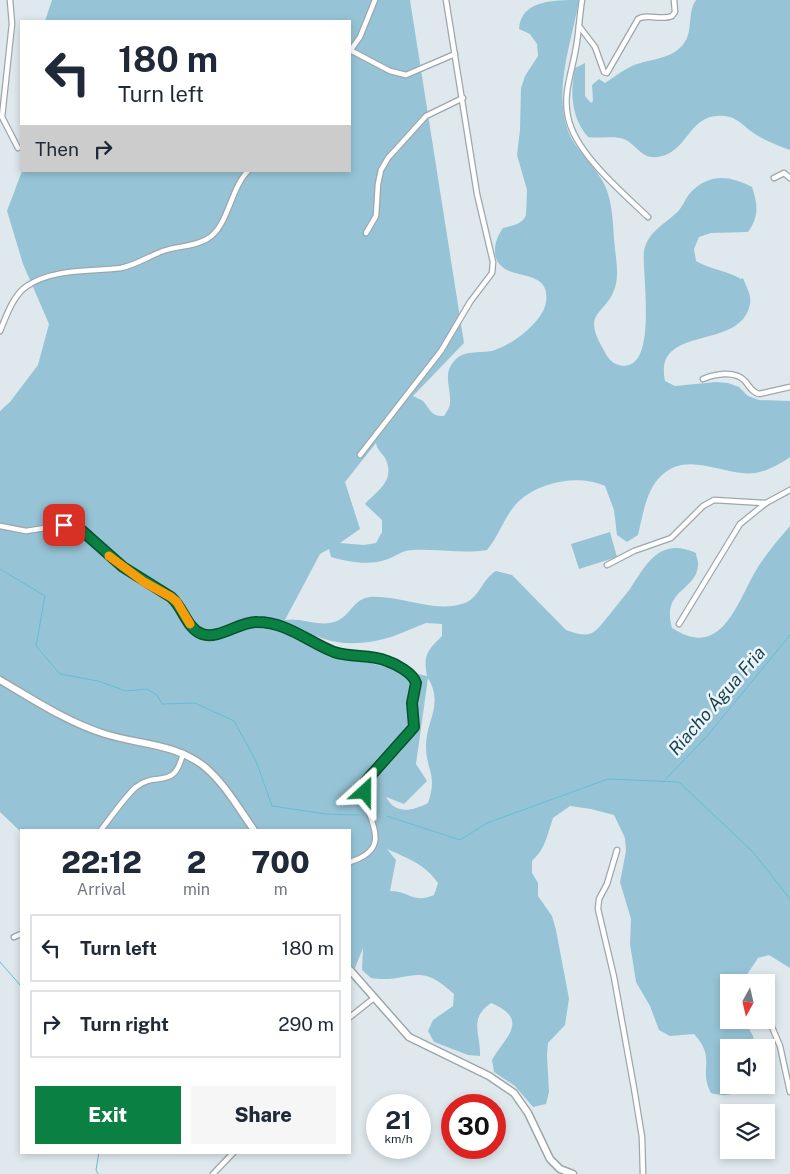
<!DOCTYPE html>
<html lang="en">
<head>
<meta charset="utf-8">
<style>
  :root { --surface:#fff; --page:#f6f6f7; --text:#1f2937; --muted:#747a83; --line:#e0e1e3; --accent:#0b8043 }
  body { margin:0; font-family:"Public Sans",sans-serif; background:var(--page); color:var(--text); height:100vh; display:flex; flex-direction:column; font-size:19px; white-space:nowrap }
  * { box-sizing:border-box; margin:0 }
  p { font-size:16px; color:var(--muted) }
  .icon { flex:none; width:28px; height:28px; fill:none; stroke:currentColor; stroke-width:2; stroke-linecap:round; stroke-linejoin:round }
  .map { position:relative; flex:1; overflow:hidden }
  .panel { position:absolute; left:20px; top:829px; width:331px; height:325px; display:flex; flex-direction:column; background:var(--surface); border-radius:0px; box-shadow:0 2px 8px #0003 }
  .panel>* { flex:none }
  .top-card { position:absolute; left:20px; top:20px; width:331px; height:152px; border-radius:0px; box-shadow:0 2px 8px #0003; background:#fff; color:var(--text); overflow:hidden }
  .needle { width:32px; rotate:188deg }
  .fabs { position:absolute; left:720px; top:974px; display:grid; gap:10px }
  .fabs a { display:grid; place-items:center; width:55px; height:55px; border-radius:0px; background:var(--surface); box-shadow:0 2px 8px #0003; font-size:25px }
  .speed { position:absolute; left:366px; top:1094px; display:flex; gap:10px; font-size:25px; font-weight:700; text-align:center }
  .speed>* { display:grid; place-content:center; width:65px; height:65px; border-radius:50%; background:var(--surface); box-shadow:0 2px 8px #0003; line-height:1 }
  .speed small { font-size:12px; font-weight:400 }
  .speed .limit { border:8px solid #d22; background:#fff; color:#111 }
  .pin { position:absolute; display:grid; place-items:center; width:42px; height:42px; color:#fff; margin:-21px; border-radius:10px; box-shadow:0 2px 8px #0006 }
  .me { position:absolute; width:55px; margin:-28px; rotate:24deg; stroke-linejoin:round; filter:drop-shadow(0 0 4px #0008) }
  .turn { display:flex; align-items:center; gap:18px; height:105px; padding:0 15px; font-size:22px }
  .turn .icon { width:65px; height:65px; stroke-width:2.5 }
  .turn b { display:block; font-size:35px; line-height:42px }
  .then { display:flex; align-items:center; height:48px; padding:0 15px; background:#0003; gap:10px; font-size:19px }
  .eta { display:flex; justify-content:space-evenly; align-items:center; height:85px; text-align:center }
  .eta b { font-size:30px; font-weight:800; line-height:35px }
  .cta { display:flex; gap:10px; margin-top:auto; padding:10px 15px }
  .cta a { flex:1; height:58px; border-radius:0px; background:var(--accent); color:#fff; font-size:20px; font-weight:800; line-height:58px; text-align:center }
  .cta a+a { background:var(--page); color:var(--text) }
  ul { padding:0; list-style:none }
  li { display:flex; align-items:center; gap:15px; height:68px; margin:0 10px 8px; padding:0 5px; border:2px solid var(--line); border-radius:0px }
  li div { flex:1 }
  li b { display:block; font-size:19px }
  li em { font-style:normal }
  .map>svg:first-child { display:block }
  .green { fill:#96c4d6; fill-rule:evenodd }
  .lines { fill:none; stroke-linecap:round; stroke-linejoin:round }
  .stream { stroke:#68bbd8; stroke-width:1 }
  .street-casing { stroke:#9da7ab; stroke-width:7 }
  .secondary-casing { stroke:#9da7ab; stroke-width:9 }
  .street { stroke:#fff; stroke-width:4.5 }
  .secondary { stroke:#fff; stroke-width:6 }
  .route-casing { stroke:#07532c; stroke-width:12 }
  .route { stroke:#0b8043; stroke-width:9 }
  .slow { stroke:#f59e0b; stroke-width:9 }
  .labels { text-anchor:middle; stroke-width:5; stroke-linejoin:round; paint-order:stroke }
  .water-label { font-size:18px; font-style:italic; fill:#193f4c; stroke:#ecf6fa }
</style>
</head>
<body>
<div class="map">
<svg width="790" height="1174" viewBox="0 0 790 1174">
  <rect width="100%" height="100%" fill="#dfe9ed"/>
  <g class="green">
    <path d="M52 0H410L464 343 413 396C416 398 421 399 424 402 430 410 432 417 444 416 446 413 450 407 450 403 451 386 442 374 455 360 466 349 482 354 495 350 513 344 543 322 546 302 550 274 524 278 507 270 489 261 494 240 503 228 511 226 523 224 526 215L527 190 517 155 520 130 521 88 525 76 538 56 537 44 530 34 519 29C521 0 553 0 579 0 572 42 553 88 568 131 575 149 590 160 600 177 612 194 613 219 614 239 615 254 619 270 616 284 608 316 581 309 602 347 606 354 609 361 616 364 661 381 641 270 644 251 648 232 662 226 675 214 682 209 685 199 690 193 709 173 729 175 752 187 758 204 759 217 748 232L711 233 699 237 694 249 696 261C711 270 726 270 741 279L743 278C746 286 752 296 750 304 741 352 653 323 665 381L675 386 716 382 728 383 739 387 748 396 759 400 790 401V457C780 464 768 471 755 473 725 477 689 450 662 475 646 489 643 515 638 535L627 542 617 535 614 510 605 486C579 474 539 482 518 502 505 515 499 536 487 550 464 554 438 549 413 550 403 550 398 555 388 559 370 566 349 562 331 557L329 549 320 554 285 620C301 617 321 628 337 621 351 615 353 599 370 597 402 595 433 614 465 603 480 597 482 579 496 571L512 575 566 630C573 632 581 636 589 634 595 633 602 624 606 619 614 609 622 599 630 589 647 563 660 537 696 553 696 557 699 562 698 565 697 591 661 589 672 628 721 660 736 605 755 572 765 555 777 541 790 526V968L769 955 758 958 742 982H729V1020H744L753 1036 755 1047 729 1048V1085H744C734 1096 725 1097 711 1093 698 1069 717 1059 694 1034L670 1036 659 1030 650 1006 636 982 630 944 631 919 620 882 626 851 625 838 614 815 591 809 570 806 553 818C547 835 546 848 532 861V873L538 883V896L552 916 556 930 569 999 565 1025 548 1043 547 1055 549 1092 546 1104 533 1107 515 1086 494 1072 492 1060C505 1037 531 1020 491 1003 468 1019 481 1034 480 1056L468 1055 434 1042 428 1031 433 1020 453 1006 454 994C417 959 411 984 371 978L362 970 363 948 355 968 350 966V830L21 832 0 812V411L10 402 38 365 49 324 23 264 7 211 22 171H350V21H45ZM376 443C377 451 383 453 386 460 395 481 377 491 365 504L382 520V532L376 543 364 545 340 543 360 529 345 482ZM426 623 442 624V636C427 651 423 655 427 676L325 653 289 624C327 644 352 649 394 636 405 632 415 627 426 623ZM428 678C444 705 426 720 426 746 426 771 438 774 428 803 412 811 396 815 386 797L404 804 427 781 416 764ZM387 849C407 858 425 864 438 883L434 895C412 904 410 891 390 891L396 860Z"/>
    <path d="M696 0H790V150C777 145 763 140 752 132 745 127 739 120 730 117 688 108 691 152 658 157 642 159 638 147 626 140 615 135 600 139 588 137 571 117 570 93 575 68L585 63V96L591 103 593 101 592 85 599 79 605 83C614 77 623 70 632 66 650 58 677 60 687 38 692 26 688 11 696 0Z"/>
    <polygon points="610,532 617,557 579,569 571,544"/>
  </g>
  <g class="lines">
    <g class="stream">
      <polyline points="0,569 45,596 36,646 60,674 98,681 126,691 147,689 157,695 162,704 195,703 234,721 256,761 272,806 326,814 359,815"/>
      <polyline points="663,782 708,735 790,635"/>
      <polyline points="387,816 460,840 487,823 608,779 679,782 753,852 790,899"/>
      <polyline points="0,962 21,986"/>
      <polyline points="98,1174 96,1170 99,1152"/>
    </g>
    <g class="street-casing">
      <g id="street">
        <polyline points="10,0 12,24 2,117 18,148"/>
        <path d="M582 0C579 18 579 35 575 53 571 75 563 94 568 117 575 153 622 192 648 217"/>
        <path d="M579 26 595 47 604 72 607 73 638 19C647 13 661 21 672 16L675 12 674 0"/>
        <polyline points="350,50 390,71 406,75 455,54"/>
        <polyline points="350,51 360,37 375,0"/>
        <polyline points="774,178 784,173 790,178"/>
        <polyline points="366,233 376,216 378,184 381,170 388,158 426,116 463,98"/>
        <path d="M0 331C6 317 13 295 27 286 54 268 91 272 121 268 136 265 149 256 163 251 177 246 194 247 207 239 228 228 230 189 248 171"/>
        <path d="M703 379C715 374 735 370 745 381 750 387 752 392 759 394L790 387"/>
        <polyline points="360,455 441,351 470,302 492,273 493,262 477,194 446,0"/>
        <path d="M0 526 26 531 64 525 79 528 123 567 171 597C183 607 187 629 202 634 219 639 240 621 257 622 288 622 309 645 338 653 354 657 371 655 387 661 396 664 413 673 416 683L412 703 414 727 365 782C358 814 401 846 350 862"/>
        <polyline points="607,565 634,551 671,538 703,506 714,500 766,503"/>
        <polyline points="679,624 740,524 766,503 790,490"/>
        <path d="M101 830C112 816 123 799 136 787 157 770 174 792 183 753"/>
        <polyline points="617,850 607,884 599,899 598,909 614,977 634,1088 642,1137 643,1174"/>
        <polyline points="14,937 21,934"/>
        <polyline points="752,981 752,982"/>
        <polyline points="766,1013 780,1046 790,1092"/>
        <polyline points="350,1017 374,998"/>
        <polyline points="213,1174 234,1152"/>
      </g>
    </g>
    <g class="secondary-casing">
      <g id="secondary">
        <path d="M0 680C34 700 67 722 105 734 140 745 175 743 205 767 225 784 239 809 254 830"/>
        <polyline points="350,970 409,1037 489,1076 514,1093 528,1113 550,1159 560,1169 573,1174"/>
      </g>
    </g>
    <use href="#street" class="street"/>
    <use href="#secondary" class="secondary"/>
  </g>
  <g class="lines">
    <g class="route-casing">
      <path id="route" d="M64 525 79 528 123 567 171 597C183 607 187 629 202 634 219 640 240 621 257 622 287 622 308 642 334 652 352 658 370 654 387 661 396 664 413 673 416 683L412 703 414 727 365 782V792"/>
    </g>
    <use href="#route" class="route"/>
    <polyline class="slow" points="109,556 144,582 171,597 177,602 190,624"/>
  </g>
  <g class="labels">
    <g class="water-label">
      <text transform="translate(717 701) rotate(-49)" y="6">Riacho Água Fria</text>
    </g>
  </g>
</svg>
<div class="fabs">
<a><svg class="needle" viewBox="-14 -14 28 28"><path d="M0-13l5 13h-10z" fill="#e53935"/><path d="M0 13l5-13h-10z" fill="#747a83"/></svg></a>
<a><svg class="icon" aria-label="sound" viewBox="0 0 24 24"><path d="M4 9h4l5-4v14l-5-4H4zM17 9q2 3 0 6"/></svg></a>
<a><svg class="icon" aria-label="layers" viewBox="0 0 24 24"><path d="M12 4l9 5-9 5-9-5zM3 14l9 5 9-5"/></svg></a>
</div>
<div class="speed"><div>21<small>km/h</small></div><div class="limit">30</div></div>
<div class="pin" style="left:64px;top:525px;background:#d93025"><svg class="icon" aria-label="arrive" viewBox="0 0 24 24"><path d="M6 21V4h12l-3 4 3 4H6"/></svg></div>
<svg class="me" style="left:365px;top:792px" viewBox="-20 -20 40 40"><path d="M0-17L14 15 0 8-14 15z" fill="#0b8043" stroke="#fff" stroke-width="4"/></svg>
<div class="top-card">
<div class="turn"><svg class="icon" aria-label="left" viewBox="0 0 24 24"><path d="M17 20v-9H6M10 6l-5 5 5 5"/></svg><div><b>180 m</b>Turn left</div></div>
<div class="then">Then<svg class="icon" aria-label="right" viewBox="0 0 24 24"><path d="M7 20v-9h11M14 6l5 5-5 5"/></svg></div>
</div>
<section class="panel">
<div class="eta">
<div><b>22:12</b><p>Arrival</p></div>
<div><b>2</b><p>min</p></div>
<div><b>700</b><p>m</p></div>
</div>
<ul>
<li><svg class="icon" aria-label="left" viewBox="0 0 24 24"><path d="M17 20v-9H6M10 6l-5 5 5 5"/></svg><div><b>Turn left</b></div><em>180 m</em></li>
<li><svg class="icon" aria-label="right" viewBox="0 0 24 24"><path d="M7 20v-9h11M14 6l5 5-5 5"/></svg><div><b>Turn right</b></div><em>290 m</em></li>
</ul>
<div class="cta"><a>Exit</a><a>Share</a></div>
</section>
</div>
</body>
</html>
